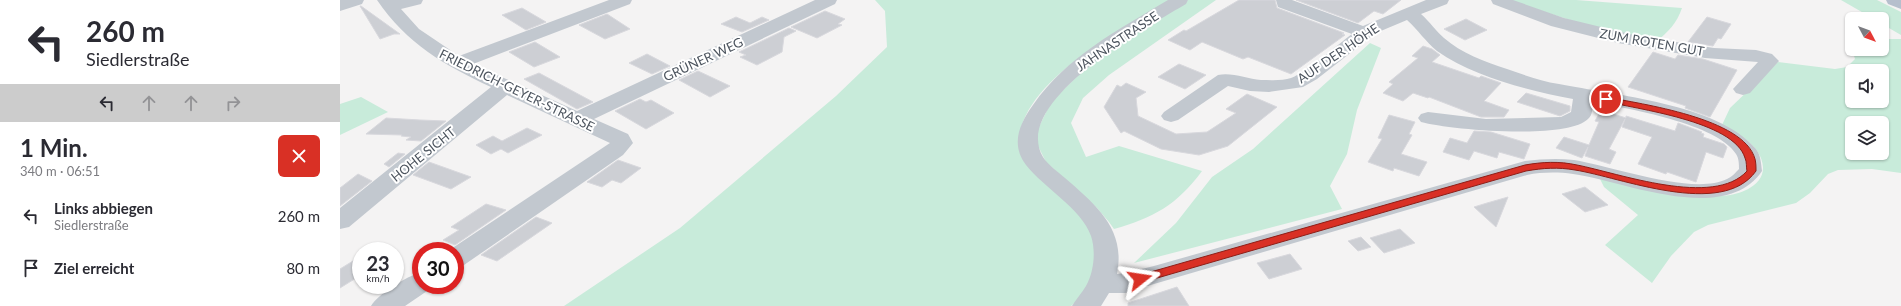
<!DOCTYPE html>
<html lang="de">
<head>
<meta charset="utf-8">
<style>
  :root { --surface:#fff; --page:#f2f2f3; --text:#2b2b33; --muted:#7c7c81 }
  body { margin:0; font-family:Lato,sans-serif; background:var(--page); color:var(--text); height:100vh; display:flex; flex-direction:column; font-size:15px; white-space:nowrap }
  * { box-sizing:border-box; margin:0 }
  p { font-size:13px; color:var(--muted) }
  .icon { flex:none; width:22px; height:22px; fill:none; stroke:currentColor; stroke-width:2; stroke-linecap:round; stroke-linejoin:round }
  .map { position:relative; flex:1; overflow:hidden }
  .details { display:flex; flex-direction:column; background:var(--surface); width:340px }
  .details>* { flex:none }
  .guide { background:#fff; color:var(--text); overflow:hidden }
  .needle { width:26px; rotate:131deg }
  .controls { position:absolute; left:1505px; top:12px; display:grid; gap:8px }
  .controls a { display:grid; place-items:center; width:44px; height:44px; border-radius:6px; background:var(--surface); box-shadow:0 1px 3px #0004; font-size:20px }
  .speed { position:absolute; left:12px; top:242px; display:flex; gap:8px; font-size:20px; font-weight:700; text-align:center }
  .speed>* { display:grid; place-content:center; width:52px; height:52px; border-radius:50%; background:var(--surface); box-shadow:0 1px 3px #0004; line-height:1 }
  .speed small { font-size:10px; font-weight:400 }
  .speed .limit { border:6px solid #d22; background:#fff; color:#111 }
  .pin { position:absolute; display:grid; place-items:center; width:34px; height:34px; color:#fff; margin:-17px; border:2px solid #fff; border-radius:50%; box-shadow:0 1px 4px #0007 }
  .me { position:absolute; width:44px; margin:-22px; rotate:75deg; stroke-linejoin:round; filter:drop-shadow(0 0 3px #0008) }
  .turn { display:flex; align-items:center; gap:14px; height:84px; padding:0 20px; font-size:18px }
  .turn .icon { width:52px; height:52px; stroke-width:2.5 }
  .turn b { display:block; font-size:28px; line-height:34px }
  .lanes { display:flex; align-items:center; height:38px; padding:0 20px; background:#0003; justify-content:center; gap:20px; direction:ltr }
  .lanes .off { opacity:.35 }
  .round { display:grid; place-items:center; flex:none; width:42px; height:42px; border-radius:6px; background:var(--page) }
  .head { display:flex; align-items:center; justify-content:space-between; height:68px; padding:0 20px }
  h1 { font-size:24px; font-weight:700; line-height:30px }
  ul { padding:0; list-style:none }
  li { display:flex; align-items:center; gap:12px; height:52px; padding:0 20px }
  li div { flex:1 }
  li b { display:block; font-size:15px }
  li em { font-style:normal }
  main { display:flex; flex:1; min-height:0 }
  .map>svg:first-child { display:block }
  .green { fill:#c8ebda; fill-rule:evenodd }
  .building { fill:#cdcfd4; stroke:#d8d8dd }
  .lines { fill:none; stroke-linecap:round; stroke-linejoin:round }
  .minor { fill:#c2c8cf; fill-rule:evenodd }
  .major { fill:#b6bfcd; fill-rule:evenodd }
  .route { fill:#d93025; stroke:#8d1f18 }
  .labels { text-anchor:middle; stroke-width:4; stroke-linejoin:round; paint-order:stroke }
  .street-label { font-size:13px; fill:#4c545e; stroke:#fff }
</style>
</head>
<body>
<main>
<section class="details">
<div class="guide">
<div class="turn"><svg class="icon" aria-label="left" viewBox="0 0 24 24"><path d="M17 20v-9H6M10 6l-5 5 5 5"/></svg><div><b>260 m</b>Siedlerstraße</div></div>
<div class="lanes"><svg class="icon" aria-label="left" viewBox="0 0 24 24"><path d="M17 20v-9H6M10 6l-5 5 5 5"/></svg><svg class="icon off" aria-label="ahead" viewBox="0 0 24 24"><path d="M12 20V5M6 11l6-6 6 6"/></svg><svg class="icon off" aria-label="ahead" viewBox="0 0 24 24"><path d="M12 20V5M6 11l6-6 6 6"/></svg><svg class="icon off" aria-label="right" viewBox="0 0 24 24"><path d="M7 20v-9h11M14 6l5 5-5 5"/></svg></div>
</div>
<div class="head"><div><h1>1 Min.</h1><p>340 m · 06:51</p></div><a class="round" style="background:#d93025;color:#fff"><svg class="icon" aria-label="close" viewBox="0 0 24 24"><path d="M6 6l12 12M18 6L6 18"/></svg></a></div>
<ul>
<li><svg class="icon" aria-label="left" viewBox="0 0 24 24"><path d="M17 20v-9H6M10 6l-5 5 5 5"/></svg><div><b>Links abbiegen</b><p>Siedlerstraße</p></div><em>260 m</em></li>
<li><svg class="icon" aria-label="arrive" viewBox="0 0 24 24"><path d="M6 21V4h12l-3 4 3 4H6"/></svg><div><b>Ziel erreicht</b></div><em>80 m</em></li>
</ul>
</section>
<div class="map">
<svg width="1561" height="306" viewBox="0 0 1561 306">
  <rect width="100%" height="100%" fill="#f4f3f3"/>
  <g class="green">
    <path d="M535 0H831C783 30 676 82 679 147L744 220 754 238 757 266 745 294 731 306H224L340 228 496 96 547 47 545 11Z"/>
    <path d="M848 0H876L769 75 743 98 731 123 746 157 779 146 862 171C837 205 813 218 774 229L769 222 757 208 706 162 698 146 697 131 711 102 752 62Z"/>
    <path d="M1168 0H1236L1342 8C1337 23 1328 32 1316 42L1277 35Z"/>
    <polygon points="1501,0 1537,0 1561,12 1561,35 1542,24 1542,19 1534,19"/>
    <path d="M1542 39H1561V173L1532 169 1498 170 1488 174 1470 193 1456 203 1368 225 1354 232 1331 256 1312 283 1265 245 1298 215 1264 187 1260 179C1287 182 1314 186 1341 190 1354 192 1367 196 1380 196 1397 196 1424 187 1423 167 1422 146 1397 133 1382 125L1390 108 1438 62 1495 69 1507 67 1515 59 1512 49H1542ZM1512 71H1542V101H1512ZM1512 123H1542V153H1512Z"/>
    <polygon points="1030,43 1041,48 1017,110 1007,154 990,186 1002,209 794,263 836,223 872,177 913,149"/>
    <polygon points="21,97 48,112 0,135 0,104"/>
  </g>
  <g class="building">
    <polygon points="899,0 935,0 937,8 1004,33 1002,34 1005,35 951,74 908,57 903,59 862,42 850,50 828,40 844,30 846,31"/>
    <polygon points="956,0 1061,0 1043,14 1034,11 1018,23"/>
    <polygon points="20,6 21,6 60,34 54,34 40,39"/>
    <polygon points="182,8 206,22 186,30 162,15"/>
    <polygon points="485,11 505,19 498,24 502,25 477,38 451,27"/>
    <polygon points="267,14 290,29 265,39 239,25"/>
    <polygon points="396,17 410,23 422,17 429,20 402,32 381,24"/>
    <polygon points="1367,17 1391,24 1381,39 1378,38 1373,46 1348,42"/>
    <polygon points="1126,19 1147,30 1125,40 1104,29"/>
    <polygon points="449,28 456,31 444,37 442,52 417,65 400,57 406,55 399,52"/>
    <polygon points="195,42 220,57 194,67 169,52"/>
    <polygon points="1083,46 1092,49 1100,55 1092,62 1139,78 1141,76 1161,83 1144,101 1169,110 1164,117 1141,117 1089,97 1088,98 1073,93 1063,101 1043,93 1053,84 1049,82 1078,58 1072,56"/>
    <polygon points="1313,52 1335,59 1338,55 1363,59 1397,70 1370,117 1345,108 1346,106 1288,87"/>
    <polygon points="307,54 330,66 312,74 289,63"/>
    <polygon points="839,64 866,75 845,89 818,77"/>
    <polygon points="358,71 373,78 390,86 370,97 339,80"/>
    <polygon points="199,73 253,102 237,109 184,79"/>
    <polygon points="786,83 806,92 796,98 798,116 836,134 867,132 896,113 886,109 907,94 937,107 888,146 859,155 821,149 784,131 781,133 764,107 777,85 781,87"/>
    <polygon points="1186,93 1230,106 1230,111 1220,116 1177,102"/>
    <polygon points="300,99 306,102 311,100 334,113 306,129 275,111"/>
    <polygon points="1261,110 1286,118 1286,116 1335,131 1338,123 1362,132 1361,133 1364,134 1363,137 1384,144 1387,147 1383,158 1366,152 1356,182 1327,172 1326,174 1298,164 1312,137 1282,127 1285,119 1269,149 1276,152 1270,164 1245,156 1248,147 1242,158 1216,148 1224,137 1249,145 1259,122 1255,121"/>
    <polygon points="1049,115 1075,122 1069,134 1072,135 1061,154 1087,162 1079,176 1054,168 1053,171 1028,162 1042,139 1038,138"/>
    <polygon points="46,118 80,120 106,121 81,141 66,140 71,137 61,136 62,135 26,134"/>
    <polygon points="187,128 202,135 168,153 161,149 151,154 136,145 153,136 162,141"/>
    <polygon points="1134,131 1151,132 1190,144 1184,159 1159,152 1157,158 1134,151 1129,160 1103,152 1110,138 1127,143"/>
    <polygon points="58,153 65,154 49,167 44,164"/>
    <polygon points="278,160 301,168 281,183 272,180 262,187 247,182"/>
    <polygon points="89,162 131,177 111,189 73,175"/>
    <polygon points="18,174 32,181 0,206 0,188"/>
    <polygon points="1245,187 1268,205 1245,212 1222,194"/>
    <polygon points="1168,197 1156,227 1134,207 1147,203"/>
    <polygon points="146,204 166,210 115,245 103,240 119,230 111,227"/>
    <polygon points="196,217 212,223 157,261 141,255"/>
    <polygon points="1060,229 1075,243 1044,253 1030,238"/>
    <polygon points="1021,237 1031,247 1018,251 1008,241"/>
    <polygon points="950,254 962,269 929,279 917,263"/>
    <polygon points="21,256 21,275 0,288 0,269"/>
    <polygon points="837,287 849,306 788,306 788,303"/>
  </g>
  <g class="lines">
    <g class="minor">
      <polygon points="0,0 24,0 22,4 0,11"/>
      <path d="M37 0H83L81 4 61 9 79 29 119 56 269 0H292L290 4 133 64 237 111 475 0H497L495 4 254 119 288 134 293 143 283 155 124 265 115 268V251H108L270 143 167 95 9 227 0 229V208L151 87C104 65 67 44 37 0Z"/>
      <path d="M828 0H848L846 4C809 26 670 101 703 157 708 165 718 172 725 178 756 205 786 229 777 274L785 273 814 266 1185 161C1201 159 1218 158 1234 160 1272 166 1353 196 1387 179 1392 177 1396 172 1399 169 1399 165 1399 158 1396 154 1378 124 1287 108 1253 102 1252 108 1253 115 1248 119 1227 140 1110 130 1081 122L1078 118 1081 114 1088 112 1146 119 1221 117 1231 112 1233 99C1190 91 1134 77 1097 51 1086 42 1078 30 1067 20L1036 33 977 79 963 87 929 92 910 91 888 86 838 120 831 122 824 120 821 116 824 112 878 75C892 72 907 79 921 80 930 80 943 81 951 78 967 72 997 45 1012 34L938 7 936 0H952L1023 26 1086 0H1109L1107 4 1081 14C1090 22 1096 31 1104 38 1121 53 1145 62 1167 69 1184 75 1201 81 1219 84 1274 95 1378 104 1415 148 1421 154 1421 164 1422 171 1385 226 1284 181 1233 174 1218 172 1202 172 1187 175L814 284 785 293H769L761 306H732C736 299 742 293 746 286 754 272 756 251 751 236 741 208 704 188 686 165 670 144 680 123 693 105 727 56 778 30 828 0Z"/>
      <polygon points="1151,0 1173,0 1224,18 1298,36 1374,48 1416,50 1432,54 1439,61 1410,93 1403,95 1396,93 1393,89 1418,62 1365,58 1278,43 1211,26 1153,4"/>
      <path d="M81 272V285H92L90 289 65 306H31C39 293 66 277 81 272Z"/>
    </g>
    <polygon class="major" points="1546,0 1561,0 1561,9 1548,4"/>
  </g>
  <path class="route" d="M1266 97C1301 104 1404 118 1415 159 1416 163 1416 167 1416 171 1382 219 1280 177 1235 170 1218 167 1203 168 1186 171L800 283 794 279 800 275 1185 165C1202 162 1219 161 1237 165 1278 173 1374 208 1407 171 1406 167 1407 162 1405 158 1394 121 1296 109 1263 101L1261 99Z"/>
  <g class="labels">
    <g class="street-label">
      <text transform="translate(777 41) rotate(-34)" y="5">JAHNASTRASSE</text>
      <text transform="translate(1312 42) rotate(10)" y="5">ZUM ROTEN GUT</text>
      <text transform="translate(998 53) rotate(-34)" y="5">AUF DER HÖHE</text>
      <text transform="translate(363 59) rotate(-25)" y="5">GRÜNER WEG</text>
      <text transform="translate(177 90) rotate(26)" y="5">FRIEDRICH-GEYER-STRASSE</text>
      <text transform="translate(83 154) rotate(-39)" y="5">HOHE SICHT</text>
    </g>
  </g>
</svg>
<div class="controls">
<a><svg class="needle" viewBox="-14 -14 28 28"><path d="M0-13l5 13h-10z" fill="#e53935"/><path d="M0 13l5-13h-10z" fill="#7c7c81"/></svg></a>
<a><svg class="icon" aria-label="sound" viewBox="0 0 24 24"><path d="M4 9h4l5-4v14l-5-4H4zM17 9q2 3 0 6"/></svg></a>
<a><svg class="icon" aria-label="layers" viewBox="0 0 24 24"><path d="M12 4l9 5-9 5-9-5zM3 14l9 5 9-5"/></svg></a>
</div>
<div class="speed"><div>23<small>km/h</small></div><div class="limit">30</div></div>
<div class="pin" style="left:1266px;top:99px;background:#d93025"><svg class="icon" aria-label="arrive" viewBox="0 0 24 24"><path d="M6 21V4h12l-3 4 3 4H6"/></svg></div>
<svg class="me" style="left:800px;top:279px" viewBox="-20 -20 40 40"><path d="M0-17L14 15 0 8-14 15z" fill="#d93025" stroke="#fff" stroke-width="4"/></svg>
</div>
</main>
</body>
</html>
